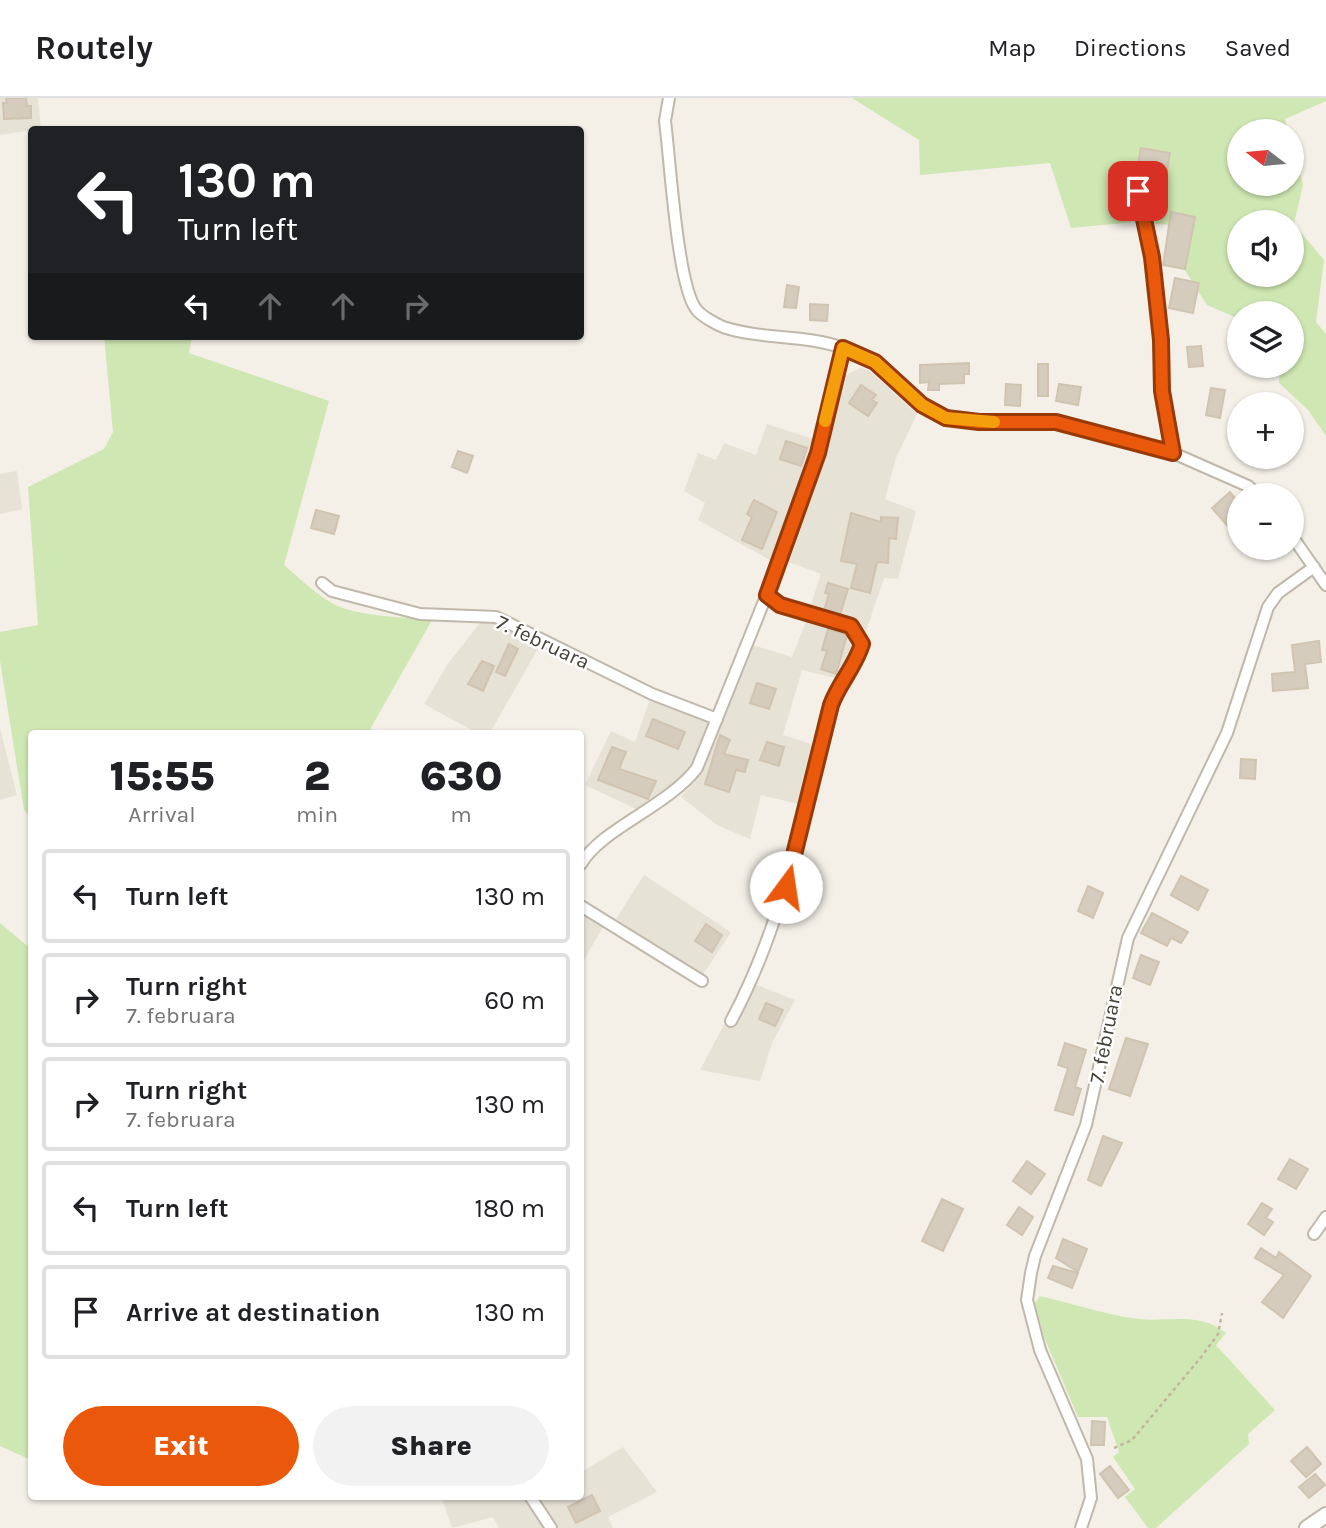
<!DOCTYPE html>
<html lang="en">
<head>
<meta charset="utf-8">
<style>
  :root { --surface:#fff; --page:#f2f2f2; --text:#202124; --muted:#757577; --line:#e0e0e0; --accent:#ea580c }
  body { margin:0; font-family:Karla,sans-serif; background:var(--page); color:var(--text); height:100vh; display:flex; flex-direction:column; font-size:26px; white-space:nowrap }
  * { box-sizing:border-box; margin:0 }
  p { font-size:23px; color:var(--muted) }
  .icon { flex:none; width:38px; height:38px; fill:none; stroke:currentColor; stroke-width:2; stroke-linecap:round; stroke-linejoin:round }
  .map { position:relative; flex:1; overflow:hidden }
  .sheet { position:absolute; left:28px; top:632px; width:556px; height:770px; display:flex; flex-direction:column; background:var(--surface); border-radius:7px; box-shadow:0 2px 5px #0004 }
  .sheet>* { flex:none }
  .hud { position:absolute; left:28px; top:28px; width:556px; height:214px; border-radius:7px; box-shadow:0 2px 5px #0004; background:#202124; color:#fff; overflow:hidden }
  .needle { width:46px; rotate:286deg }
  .buttons { position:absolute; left:1227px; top:21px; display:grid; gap:14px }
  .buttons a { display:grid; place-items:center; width:77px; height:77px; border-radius:50%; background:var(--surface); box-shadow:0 2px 5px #0004; font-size:35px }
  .pin { position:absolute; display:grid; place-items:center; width:60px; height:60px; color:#fff; margin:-30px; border-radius:14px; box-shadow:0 4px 10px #0006 }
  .me { position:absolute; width:77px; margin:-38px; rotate:14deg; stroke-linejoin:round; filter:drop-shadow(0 0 5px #0008) }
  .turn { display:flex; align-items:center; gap:24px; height:147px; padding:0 35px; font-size:32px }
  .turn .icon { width:91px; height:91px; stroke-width:2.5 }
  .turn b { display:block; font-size:49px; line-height:60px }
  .lanes { display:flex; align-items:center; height:66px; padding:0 35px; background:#0003; justify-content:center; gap:35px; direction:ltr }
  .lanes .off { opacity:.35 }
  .eta { display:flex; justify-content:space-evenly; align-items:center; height:119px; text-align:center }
  .eta b { font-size:42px; font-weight:800; line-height:49px }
  .cta { display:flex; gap:14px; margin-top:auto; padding:14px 35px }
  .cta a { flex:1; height:80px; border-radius:42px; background:var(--accent); color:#fff; font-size:28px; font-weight:800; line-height:80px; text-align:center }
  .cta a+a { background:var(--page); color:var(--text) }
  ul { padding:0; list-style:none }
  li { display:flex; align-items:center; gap:21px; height:94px; margin:0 14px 10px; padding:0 21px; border:4px solid var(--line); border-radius:7px }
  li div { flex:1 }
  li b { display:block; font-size:26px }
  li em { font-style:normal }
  header { display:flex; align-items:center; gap:42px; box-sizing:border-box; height:98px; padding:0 35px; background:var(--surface); border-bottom:2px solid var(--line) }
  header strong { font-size:33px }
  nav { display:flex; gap:38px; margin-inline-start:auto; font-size:24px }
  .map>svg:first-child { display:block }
  .residential { fill:#e7e2d6 }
  .green { fill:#cfe7b2; fill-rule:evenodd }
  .building { fill:#d5ccbe; stroke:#d0c4b1; stroke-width:2 }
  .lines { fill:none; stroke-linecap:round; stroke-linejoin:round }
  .minor-casing { stroke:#bfb8ab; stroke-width:14 }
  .tertiary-casing { stroke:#bfb8ab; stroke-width:18 }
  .path { stroke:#c0b49c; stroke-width:2.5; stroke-dasharray:3.5 3.5; stroke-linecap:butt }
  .minor { stroke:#fff; stroke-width:10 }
  .tertiary { stroke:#fff; stroke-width:14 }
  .route-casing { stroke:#983908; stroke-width:18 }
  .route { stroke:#ea580c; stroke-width:12 }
  .slow { stroke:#f59e0b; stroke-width:12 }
  .labels { text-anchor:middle; stroke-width:5; stroke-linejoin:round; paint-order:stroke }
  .street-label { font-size:21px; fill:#474137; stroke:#fff }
</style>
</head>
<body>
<header>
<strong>Routely</strong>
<nav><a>Map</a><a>Directions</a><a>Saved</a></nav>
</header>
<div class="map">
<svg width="1326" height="1430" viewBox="0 0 1326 1430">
  <rect width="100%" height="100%" fill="#f4f0e8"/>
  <g class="residential">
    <polygon points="0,0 38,0 41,31 0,37"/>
    <polygon points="861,270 870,273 917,316 896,360 885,401 916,413 898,481 884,480 865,536 856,527 809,512 821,476 786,463 823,353 841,283 845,277"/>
    <polygon points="767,326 816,342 775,465 698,422 705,405 684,393 698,355 716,362 724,345 756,357"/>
    <polygon points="17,373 22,411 0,416 0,376"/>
    <polygon points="808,518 848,531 858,548 839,581 802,572 783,637 815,647 798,706 761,697 750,741 717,727 681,699 698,679 714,645 753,547 792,559"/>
    <polygon points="494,523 540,547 490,635 477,635 424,606 447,567 480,525"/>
    <polygon points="650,601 709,625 694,668 685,681 638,712 585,687 611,633 635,644"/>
    <polygon points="0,630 17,697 0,702"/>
    <polygon points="644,777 731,834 702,878 616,821"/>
    <polygon points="581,815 604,827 584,862 581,860"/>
    <polygon points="747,883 795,902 772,945 760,983 700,972"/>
    <polygon points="623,1349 657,1394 608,1419 613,1430 557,1430 538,1401 581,1398 581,1374"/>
    <polygon points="441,1398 524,1398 545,1430 499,1430 493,1419 452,1430"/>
  </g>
  <g class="green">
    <path d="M852 0H1326V3L1285 21 1288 33H1239V86H1292V46L1303 87 1294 126 1324 162 1316 224 1326 236V338L1308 312 1279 285 1280 268H1292V215H1239V221L1207 207 1174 155 1171 127 1134 124 1071 130 1050 65 920 77 919 42ZM1239 124H1292V177H1239Z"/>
    <path d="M104 238H192L189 255 329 303 284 467C302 482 323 504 346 511 373 519 404 519 432 522L368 635H32L31 720 24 712 0 563V534L38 527 28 389 104 351 113 334Z"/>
    <polygon points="0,825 31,851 31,1362 0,1348"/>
    <path d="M1040 1198C1070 1205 1101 1215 1131 1220 1165 1226 1197 1212 1226 1235L1216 1247 1275 1312 1248 1336 1249 1346 1156 1430H1148L1125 1399 1135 1391 1113 1359 1119 1354 1107 1319H1078L1044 1239 1035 1205Z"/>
  </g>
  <g class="building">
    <polygon points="6,0 26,0 27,8 31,8 31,20 4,21 3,5 7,5"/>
    <polygon points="1141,50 1170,55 1166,77 1137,72"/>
    <polygon points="1171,114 1195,119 1185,171 1163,167"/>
    <polygon points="1175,180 1199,185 1193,215 1169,210"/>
    <polygon points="787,187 799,189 796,210 784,209"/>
    <polygon points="810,206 828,207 827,223 810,222"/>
    <polygon points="1201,248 1203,268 1189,269 1187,249"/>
    <polygon points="969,265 969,276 964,276 964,285 939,286 939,292 928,292 929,284 920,285 920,267"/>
    <rect x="1038" y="266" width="10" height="32"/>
    <polygon points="1006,286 1021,287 1020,308 1005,307"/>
    <polygon points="1059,286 1081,289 1078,307 1056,303"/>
    <polygon points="861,287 876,297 872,302 877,305 868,318 849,305"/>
    <polygon points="1211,290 1225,292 1220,320 1206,317"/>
    <polygon points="786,343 807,350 801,368 780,361"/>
    <polygon points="458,353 473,358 467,375 452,369"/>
    <polygon points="1230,394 1239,405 1239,441 1212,410"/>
    <polygon points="754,402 777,414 762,451 742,442 752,419 747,416"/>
    <polygon points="316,412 339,418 334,436 311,430"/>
    <polygon points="851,415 881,424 881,419 898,420 896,441 889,440 888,465 877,464 870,495 851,490 857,466 841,463"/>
    <polygon points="828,485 848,491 840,517 824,512 829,496 825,495"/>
    <polygon points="828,531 847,537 836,576 821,571 827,553 822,552"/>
    <polygon points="1319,543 1321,564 1305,566 1308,590 1273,593 1272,576 1295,574 1292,547"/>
    <polygon points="509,546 518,551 505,578 496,574"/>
    <polygon points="482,563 494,568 483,593 468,586"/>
    <polygon points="757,585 776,591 769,611 750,605"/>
    <polygon points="653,621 685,634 678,651 646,638"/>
    <polygon points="720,637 730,642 724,656 748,662 745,674 736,672 729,694 705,686"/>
    <polygon points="767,644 784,649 779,668 760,662"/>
    <polygon points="612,649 626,654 619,671 656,683 648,701 598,682"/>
    <polygon points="1241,661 1256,662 1255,681 1240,680"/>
    <polygon points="1181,778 1208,792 1198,812 1171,797"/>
    <polygon points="1088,788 1103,795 1093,820 1078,813"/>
    <polygon points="1152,815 1188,834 1181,845 1171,840 1167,848 1141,835"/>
    <polygon points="706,826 722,837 712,854 695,843"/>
    <polygon points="1141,857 1159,864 1150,887 1133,880"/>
    <polygon points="766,905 783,912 775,928 759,921"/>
    <polygon points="1126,940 1148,946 1130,998 1109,991"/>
    <polygon points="1065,945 1086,952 1075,989 1081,991 1073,1017 1055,1012 1068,970 1058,967"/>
    <polygon points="1103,1038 1122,1045 1101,1088 1088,1082"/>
    <polygon points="1290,1061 1308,1071 1296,1091 1278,1081"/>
    <polygon points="1027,1063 1045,1076 1031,1096 1013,1083"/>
    <polygon points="942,1101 963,1111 943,1153 922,1143"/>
    <polygon points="1262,1105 1272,1111 1266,1120 1273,1124 1264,1137 1248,1126"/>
    <polygon points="1019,1109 1033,1119 1022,1137 1007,1127"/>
    <polygon points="1063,1141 1087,1151 1078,1174 1056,1160"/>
    <polygon points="1261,1150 1276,1160 1279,1154 1311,1178 1283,1220 1262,1204 1284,1177 1255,1160"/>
    <polygon points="1053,1168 1078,1175 1072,1190 1048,1180"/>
    <polygon points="1092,1323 1105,1324 1104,1347 1091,1347"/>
    <polygon points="1307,1349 1321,1366 1306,1379 1291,1363"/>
    <polygon points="1110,1368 1129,1392 1118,1400 1100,1376"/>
    <polygon points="1315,1376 1325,1387 1309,1400 1299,1389"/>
    <polygon points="592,1397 600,1413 576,1425 568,1409"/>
  </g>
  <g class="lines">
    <g class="minor-casing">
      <g id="minor">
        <path d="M669 0 665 23C670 60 677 186 696 211 701 218 716 226 723 229 763 242 804 236 843 250"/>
        <polyline points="1138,93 1152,159 1161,241 1162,293 1173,355"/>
        <polyline points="1292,438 1326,487"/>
        <polyline points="322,485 332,493 420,516 496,519 652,596 717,621"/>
        <path d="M581 766C601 731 667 709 697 670L791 436 818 354 843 250 875 264 922 307 946 319 979 324H1056L1173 355 1248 388 1258 397"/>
        <polyline points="581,808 702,883"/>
        <path d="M731 923C784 825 804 714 831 607 839 585 855 569 862 546L851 528 780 507 767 497"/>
        <polyline points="1314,1136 1326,1119"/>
        <polyline points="530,1398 551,1430"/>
        <polyline points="1081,1430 1091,1400 1087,1361 1040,1252 1027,1202 1031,1175 1035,1158 1086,1027 1128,840 1227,635 1268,509 1278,495 1314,469"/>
      </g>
    </g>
    <g class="tertiary-casing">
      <polyline id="tertiary" points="1307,1430 1326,1417"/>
    </g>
    <polyline class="path" points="1114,1350 1132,1342 1202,1258 1218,1236 1222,1215"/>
    <use href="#minor" class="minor"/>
    <use href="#tertiary" class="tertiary"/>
  </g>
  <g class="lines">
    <g class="route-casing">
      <path id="route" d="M786 789 831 607C839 585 855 569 862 546L851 528 780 507 767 497 818 355 843 250 875 264 922 307 946 320 979 324H1056L1173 355 1162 293 1161 242 1152 159 1138 93"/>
    </g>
    <use href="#route" class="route"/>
    <polyline class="slow" points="825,323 843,250 875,264 922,307 946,320 994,324"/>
  </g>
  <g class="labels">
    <g class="street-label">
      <text transform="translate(543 544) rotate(25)" y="7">7. februara</text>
      <text transform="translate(1106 936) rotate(-79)" y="7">7. februara</text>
    </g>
  </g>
</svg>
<div class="buttons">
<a><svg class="needle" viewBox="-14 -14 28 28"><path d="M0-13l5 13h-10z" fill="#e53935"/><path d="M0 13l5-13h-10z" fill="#757577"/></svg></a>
<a><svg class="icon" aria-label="sound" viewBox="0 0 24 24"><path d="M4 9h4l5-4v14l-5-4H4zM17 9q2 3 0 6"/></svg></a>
<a><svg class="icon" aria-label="layers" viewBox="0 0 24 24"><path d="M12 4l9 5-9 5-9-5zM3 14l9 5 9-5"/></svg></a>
<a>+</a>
<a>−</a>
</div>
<div class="pin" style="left:1138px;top:93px;background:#d93025"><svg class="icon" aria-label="arrive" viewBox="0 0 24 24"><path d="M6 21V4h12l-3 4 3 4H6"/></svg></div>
<svg class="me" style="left:786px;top:789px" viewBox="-20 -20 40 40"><circle r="19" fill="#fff"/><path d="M0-13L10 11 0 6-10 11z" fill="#ea580c"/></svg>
<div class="hud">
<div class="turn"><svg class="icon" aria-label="left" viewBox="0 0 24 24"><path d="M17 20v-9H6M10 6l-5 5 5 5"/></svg><div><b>130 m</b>Turn left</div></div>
<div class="lanes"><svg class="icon" aria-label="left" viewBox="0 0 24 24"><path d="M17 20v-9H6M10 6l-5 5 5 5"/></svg><svg class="icon off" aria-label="ahead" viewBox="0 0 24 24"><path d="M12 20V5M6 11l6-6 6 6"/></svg><svg class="icon off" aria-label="ahead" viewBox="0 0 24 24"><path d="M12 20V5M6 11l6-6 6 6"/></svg><svg class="icon off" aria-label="right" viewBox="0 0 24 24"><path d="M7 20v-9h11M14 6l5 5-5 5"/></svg></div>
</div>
<section class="sheet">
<div class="eta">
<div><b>15:55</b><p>Arrival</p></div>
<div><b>2</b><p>min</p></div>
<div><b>630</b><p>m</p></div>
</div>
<ul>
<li><svg class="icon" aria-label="left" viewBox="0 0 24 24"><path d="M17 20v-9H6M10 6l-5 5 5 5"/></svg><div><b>Turn left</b></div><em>130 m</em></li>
<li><svg class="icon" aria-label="right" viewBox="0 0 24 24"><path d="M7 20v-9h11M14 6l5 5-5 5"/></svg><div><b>Turn right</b><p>7. februara</p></div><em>60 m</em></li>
<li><svg class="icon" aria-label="right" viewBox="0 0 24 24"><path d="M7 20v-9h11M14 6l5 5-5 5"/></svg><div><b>Turn right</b><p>7. februara</p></div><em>130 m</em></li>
<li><svg class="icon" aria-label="left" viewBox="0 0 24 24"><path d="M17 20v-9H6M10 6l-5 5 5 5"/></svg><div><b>Turn left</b></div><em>180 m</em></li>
<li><svg class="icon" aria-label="arrive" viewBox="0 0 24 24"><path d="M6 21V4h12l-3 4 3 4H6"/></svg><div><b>Arrive at destination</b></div><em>130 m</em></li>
</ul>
<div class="cta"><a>Exit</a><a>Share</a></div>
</section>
</div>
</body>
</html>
